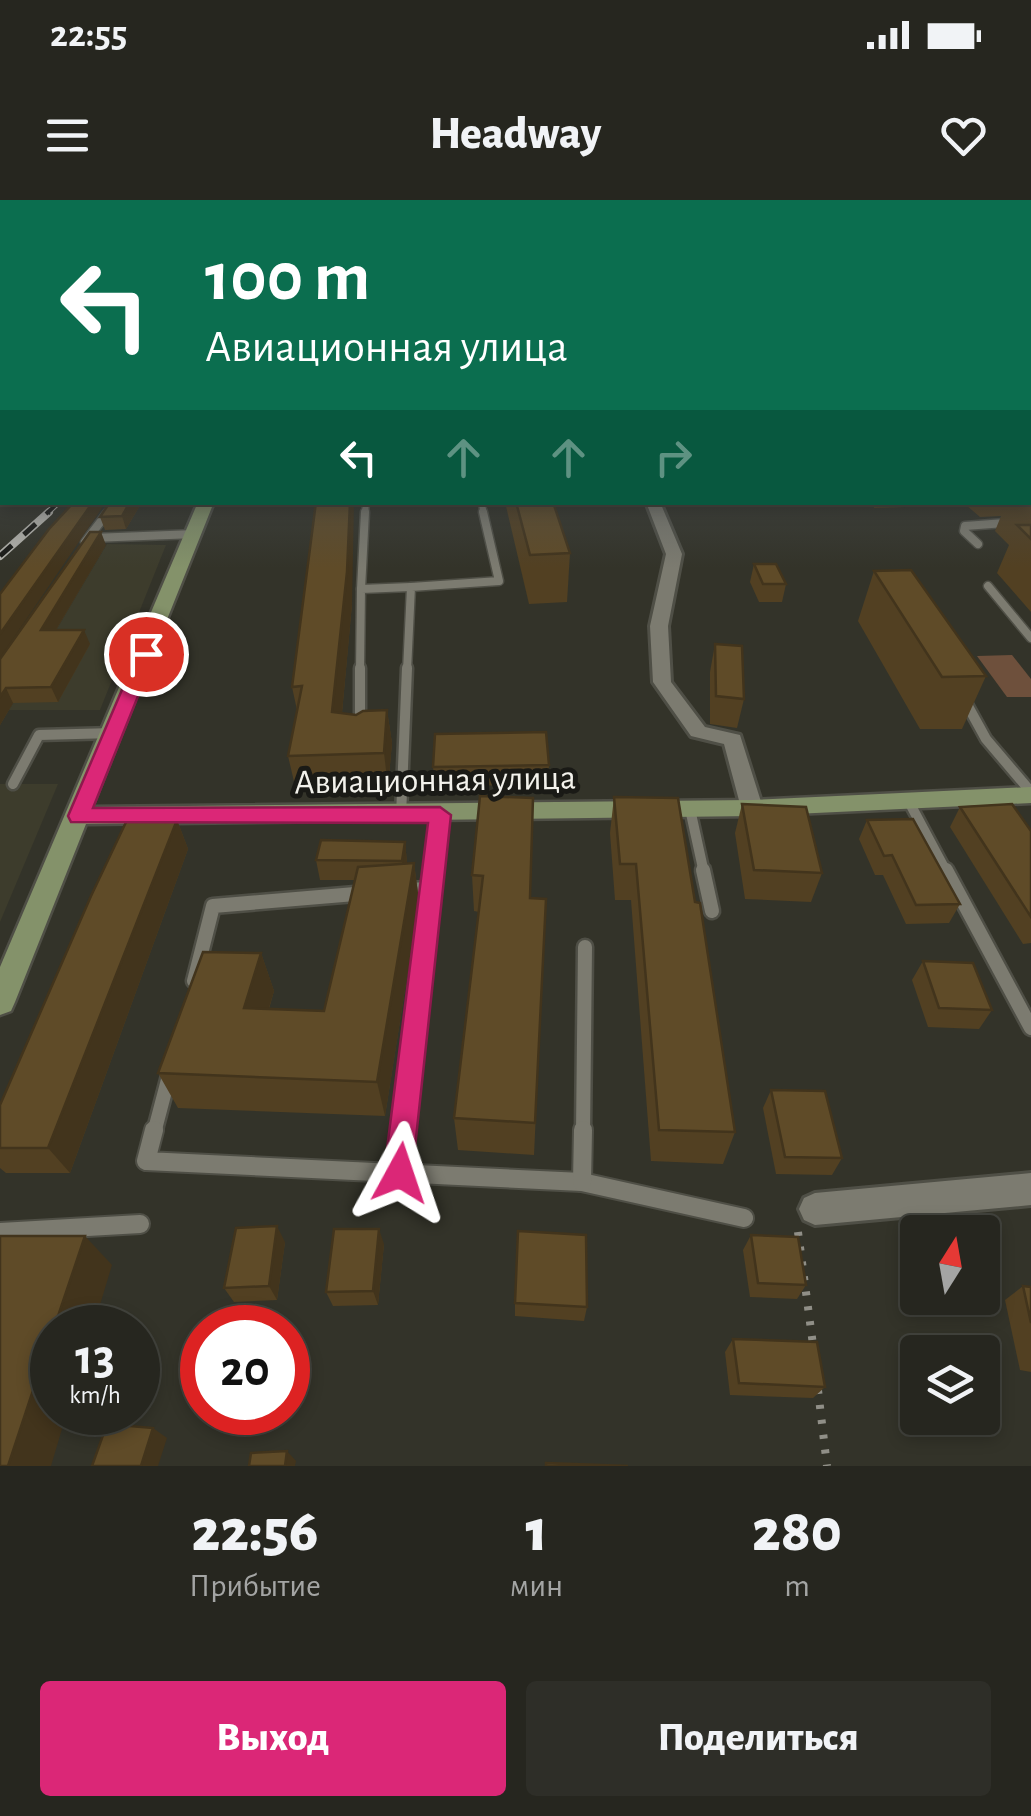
<!DOCTYPE html>
<html lang="ru">
<head>
<meta charset="utf-8">
<style>
  :root { --surface:#26261f; --page:#2e2e28; --text:#f1f3f6; --muted:#a4a5a4; --line:#42433d; --accent:#db2777 }
  body { margin:0; font-family:"Alegreya Sans",sans-serif; background:var(--page); color:var(--text); height:100vh; display:flex; flex-direction:column; font-size:38px; white-space:nowrap }
  * { box-sizing:border-box; margin:0 }
  p { font-size:32px; color:var(--muted) }
  .icon { flex:none; width:55px; height:55px; fill:none; stroke:currentColor; stroke-width:2; stroke-linecap:round; stroke-linejoin:round }
  .map { position:relative; height:1266px; overflow:hidden }
  .sheet { display:flex; flex-direction:column; background:var(--surface); flex:1 }
  .sheet>* { flex:none }
  .banner { position:absolute; left:0px; top:0px; width:1032px; height:305px; box-shadow:0 5px 15px #0003,0 0 0 2px var(--line); background:#0b6e4f; color:#fff; overflow:hidden }
  .needle { width:65px; rotate:11deg }
  .fabs { position:absolute; left:900px; top:1015px; display:grid; gap:20px }
  .fabs a { display:grid; place-items:center; width:100px; height:100px; border-radius:10px; background:var(--surface); box-shadow:0 5px 15px #0003,0 0 0 2px var(--line); font-size:50px }
  .speed { position:absolute; left:30px; top:1105px; display:flex; gap:20px; font-size:50px; font-weight:700; text-align:center }
  .speed>* { display:grid; place-content:center; width:130px; height:130px; border-radius:50%; background:var(--surface); box-shadow:0 5px 15px #0003,0 0 0 2px var(--line); line-height:1 }
  .speed small { font-size:25px; font-weight:400 }
  .speed .limit { border:15px solid #d22; background:#fff; color:#111 }
  .pin { position:absolute; display:grid; place-items:center; width:85px; height:85px; color:#fff; margin:-42px; border:5px solid #fff; border-radius:50%; box-shadow:0 2px 10px #0007 }
  .me { position:absolute; width:110px; margin:-55px; rotate:5deg; stroke-linejoin:round; filter:drop-shadow(0 0 8px #0008) }
  .turn { display:flex; align-items:center; gap:35px; height:210px; padding:0 40px; font-size:45px }
  .turn .icon { width:130px; height:130px; stroke-width:2.5 }
  .turn b { display:block; font-size:70px; line-height:85px }
  .lanes { display:flex; align-items:center; height:95px; padding:0 40px; background:#0003; justify-content:center; gap:50px; direction:ltr }
  .lanes .off { opacity:.35 }
  .eta { display:flex; justify-content:space-evenly; align-items:center; height:170px; text-align:center }
  .eta b { font-size:60px; font-weight:800; line-height:70px }
  .action { display:flex; gap:20px; margin-top:auto; padding:20px 40px }
  .action a { flex:1; height:115px; border-radius:10px; background:var(--accent); color:#fff; font-size:40px; font-weight:800; line-height:115px; text-align:center }
  .action a+a { background:var(--page); color:var(--text) }
  .status { display:flex; justify-content:space-between; align-items:center; height:70px; padding:0 50px; background:var(--surface); direction:ltr }
  .status svg { height:28px; fill:currentColor }
  header { display:flex; justify-content:space-between; align-items:center; height:130px; padding:0 40px; background:var(--surface); font-size:45px; font-weight:800 }
  .map>svg:first-child { display:block }
  .built { fill:#3d3c2c }
  .green { fill:#6e503c }
  .lines { fill:none; stroke-linecap:round; stroke-linejoin:round }
  .lane-far4-casing { stroke:#4f4f46; stroke-width:9 }
  .lane-far3-casing { stroke:#4f4f46; stroke-width:11 }
  .lane-far2-casing { stroke:#4f4f46; stroke-width:15 }
  .lane-far1-casing { stroke:#4f4f46; stroke-width:19 }
  .lane-casing { stroke:#4f4f46; stroke-width:22 }
  .street-casing { stroke:#4f4f46; stroke-width:6 }
  .secondary-casing { stroke:#4f4f46; stroke-width:5 }
  .path { stroke:#908f87; stroke-width:8; stroke-dasharray:4 11; stroke-linecap:butt }
  .lane-far4 { stroke:#7c7b70; stroke-width:6 }
  .lane-far3 { stroke:#7c7b70; stroke-width:8 }
  .lane-far2 { stroke:#7c7b70; stroke-width:10 }
  .lane-far1 { stroke:#7c7b70; stroke-width:14 }
  .lane { stroke:#7c7b70; stroke-width:18 }
  .street { fill:#7c7b70; fill-rule:evenodd }
  .secondary { fill:#84926a; fill-rule:evenodd }
  .rail-far1-casing { stroke:#b5b4ad; stroke-width:6 }
  .rail-casing { stroke:#b5b4ad; stroke-width:8 }
  .rail-far1 { stroke:#1a1a16; stroke-width:4; stroke-dasharray:12; stroke-linecap:butt }
  .rail { stroke:#1a1a16; stroke-width:5; stroke-dasharray:16; stroke-linecap:butt }
  .wall { fill:#524022 }
  .shaded-wall { fill:#42341c }
  .building { fill:#5f4b28; stroke:#42341c; stroke-width:2.5 }
  .route { fill:#db2777; stroke:#8e194d; stroke-width:2.5 }
  .labels { text-anchor:middle; stroke-width:10; stroke-linejoin:round; paint-order:stroke }
  .street-label { font-size:35px; fill:#f3f2ec; stroke:#1a1a16 }
</style>
</head>
<body>
<div class="status"><b>22:55</b><svg viewBox="0 0 49 12"><path d="M0 12V9h3v3zM5 12V6h3v6zM10 12V3h3v9zM15 12V0h3v12zM26 1h20v11H26zM47 4h2v5h-2z"/></svg></div>
<header><svg class="icon" aria-label="menu" viewBox="0 0 24 24"><path d="M4 6h16M4 12h16M4 18h16"/></svg>Headway<svg class="icon" aria-label="heart" viewBox="0 0 24 24"><path d="M12 20l-8-8c-3-5 5-10 8-4 3-6 11-1 8 4z"/></svg></header>
<div class="map">
<svg width="1031" height="1266" viewBox="0 0 1031 1266">
  <rect width="100%" height="100%" fill="#333329"/>
  <g class="built">
    <polygon points="107,344 166,345 100,510 9,510"/>
    <polygon points="0,584 58,584 0,722"/>
  </g>
  <polygon class="green" points="1012,455 1031,479 1031,497 1007,497 977,456"/>
  <g class="lines">
    <g class="lane-far4-casing">
      <g id="lane-far4">
        <polyline points="482,305 484,314"/>
        <polyline points="106,314 115,302"/>
        <polyline points="365,314 366,302"/>
      </g>
    </g>
    <g class="lane-far3-casing">
      <g id="lane-far3">
        <polyline points="92,338 195,334"/>
        <polyline points="85,342 108,312"/>
        <polyline points="978,344 964,331 965,326 1031,321"/>
        <polyline points="988,386 1031,438"/>
        <polyline points="361,389 365,312"/>
        <polyline points="360,471 361,389 411,387"/>
        <polyline points="407,471 411,387 499,381 483,312"/>
      </g>
    </g>
    <g class="lane-far2-casing">
      <g id="lane-far2">
        <polyline points="964,499 986,539 1031,592"/>
        <polyline points="360,525 360,468"/>
        <polyline points="13,584 39,535 114,533"/>
        <polyline points="908,600 947,673"/>
        <polyline points="690,609 704,673"/>
        <polyline points="401,616 407,468"/>
        <polyline points="434,673 440,615"/>
      </g>
    </g>
    <g class="lane-far1-casing">
      <g id="lane-far1">
        <polyline points="703,670 712,711"/>
        <polyline points="946,670 1031,828"/>
        <polyline points="405,690 431,689"/>
        <polyline points="194,781 213,706 367,693"/>
        <polyline points="154,933 169,876"/>
        <polyline points="405,933 434,670"/>
        <polyline points="583,933 585,747"/>
      </g>
    </g>
    <g class="lane-casing">
      <g id="lane">
        <polyline points="154,930 146,961 582,982 744,1018"/>
        <polyline points="400,973 405,930"/>
        <polyline points="582,982 583,930"/>
        <polyline points="0,1032 140,1024"/>
      </g>
    </g>
    <g class="street-casing">
      <g id="street">
        <polygon points="646,302 660,302 682,354 668,426 671,482 705,527 740,535 763,608 760,613 752,616 741,608 724,544 691,536 653,482 650,426 666,354"/>
        <polygon points="1031,973 1031,1005 815,1025 804,1020 799,1009 804,998 815,993"/>
      </g>
    </g>
    <g class="secondary-casing">
      <polygon id="secondary" points="198,302 214,302 92,607 752,600 1031,587 1031,603 752,616 86,624 15,802 11,811 0,815 0,767"/>
    </g>
    <g class="path">
      <polyline points="798,1032 813,1145"/>
      <polyline points="818,1190 827,1266"/>
    </g>
    <use href="#lane-far4" class="lane-far4"/>
    <use href="#lane-far3" class="lane-far3"/>
    <use href="#lane-far2" class="lane-far2"/>
    <use href="#lane-far1" class="lane-far1"/>
    <use href="#lane" class="lane"/>
    <use href="#street" class="street"/>
    <use href="#secondary" class="secondary"/>
    <g class="rail-far1-casing">
      <polyline id="rail-far1" points="46,314 59,302"/>
    </g>
    <g class="rail-casing">
      <polyline id="rail" points="0,356 49,312"/>
    </g>
    <use href="#rail-far1" class="rail-far1"/>
    <use href="#rail" class="rail"/>
  </g>
  <g class="wall">
    <polygon points="1030,240 1031,240 1031,412 997,373 1009,345 995,331 1001,316 980,317 966,305 874,308 874,302 1030,302"/>
    <polygon points="142,302 126,329 105,330 100,317"/>
    <polygon points="505,302 553,302 570,353 567,402 529,404"/>
    <polygon points="106,345 56,430 90,444 58,502 13,503 0,525 0,459"/>
    <polygon points="754,364 786,384 782,402 759,402 750,382"/>
    <polygon points="874,371 986,476 962,529 920,529 858,421"/>
    <polygon points="352,404 342,513 356,515 387,510 392,543 388,587 296,590 288,556 297,510 292,487"/>
    <polygon points="715,444 744,499 737,528 710,524 710,472"/>
    <polygon points="549,565 548,585 435,586 433,567"/>
    <polygon points="480,596 531,698 546,699 534,955 458,950 454,918 479,712 474,711 472,675"/>
    <polygon points="614,597 695,702 735,932 723,964 651,961 631,700 615,700 610,633"/>
    <polygon points="742,604 822,673 811,702 745,699 735,633"/>
    <polygon points="960,607 1031,631 1031,743 1023,744 950,627"/>
    <polygon points="177,620 188,649 70,973 6,973 0,968 0,905"/>
    <polygon points="867,620 960,704 949,723 906,724 883,675 875,675 859,639"/>
    <polygon points="405,642 407,663 414,663 419,701 385,916 178,908 158,873 261,753 274,791 269,809 324,811 355,680 320,680 316,660"/>
    <polygon points="923,761 992,810 979,829 928,827 912,780"/>
    <polygon points="771,890 842,958 832,975 776,974 763,908"/>
    <polygon points="751,1035 806,1085 797,1099 750,1097 743,1050"/>
    <polygon points="285,1042 277,1100 234,1102 224,1088"/>
    <polygon points="384,1044 378,1105 333,1106 326,1092"/>
    <polygon points="1023,1086 1031,1087 1031,1172 1020,1170 1005,1100"/>
    <polygon points="515,1103 587,1107 584,1121 515,1116"/>
    <polygon points="733,1139 825,1187 813,1198 730,1195 725,1152"/>
  </g>
  <g class="shaded-wall">
    <polygon points="93,302 106,302 0,458 0,434"/>
    <polygon points="130,302 142,302 126,329 122,316"/>
    <polygon points="350,302 354,302 352,404 339,545 332,512"/>
    <polygon points="101,332 106,345 47,445 41,430"/>
    <polygon points="84,430 90,444 58,502 51,487"/>
    <polygon points="6,488 13,503 0,525 0,497"/>
    <polygon points="387,510 392,543 388,587 384,553"/>
    <polygon points="177,620 188,649 70,973 48,948"/>
    <polygon points="405,642 407,662 404,680 402,661"/>
    <polygon points="414,663 419,701 385,916 377,882"/>
    <polygon points="261,753 274,791 258,844 244,808"/>
    <polygon points="277,1026 285,1042 277,1100 269,1086"/>
    <polygon points="379,1029 384,1044 378,1105 373,1091"/>
    <polygon points="85,1036 112,1065 93,1128 54,1128"/>
    <polygon points="52,1133 52,1212 67,1212 51,1266 8,1266"/>
    <polygon points="153,1228 167,1238 158,1266 141,1266"/>
    <polygon points="287,1251 296,1261 295,1266 285,1266"/>
  </g>
  <g class="building">
    <polygon points="74,302 93,302 0,434 0,394 49,329"/>
    <polygon points="110,302 130,302 122,316 100,317"/>
    <polygon points="316,302 350,302 347,372 332,512 356,515 363,511 387,510 384,553 288,556 302,486 292,487"/>
    <polygon points="516,302 553,302 570,353 530,355"/>
    <polygon points="1017,325 1031,325 1031,339"/>
    <polygon points="90,332 101,332 41,430 84,430 51,487 6,488 0,497 0,459"/>
    <polygon points="754,364 776,364 786,384 763,384"/>
    <polygon points="911,370 986,476 942,477 874,371"/>
    <polygon points="715,444 742,446 744,499 716,496"/>
    <polygon points="546,532 549,565 433,567 435,534"/>
    <polygon points="480,596 533,598 530,698 546,699 535,923 454,918 483,676 472,675"/>
    <polygon points="614,597 678,598 695,702 700,703 735,932 659,930 636,664 620,664"/>
    <polygon points="742,604 806,607 822,673 754,670"/>
    <polygon points="1012,604 1031,631 1031,717 960,607"/>
    <polygon points="913,619 960,704 916,705 892,655 884,656 867,620"/>
    <polygon points="127,620 177,620 48,948 0,948 0,905 91,696"/>
    <polygon points="321,640 405,642 402,661 316,660"/>
    <polygon points="414,663 377,882 158,873 203,752 261,753 244,808 324,811 358,667"/>
    <polygon points="923,761 973,763 992,810 939,808"/>
    <polygon points="771,890 825,891 842,958 785,957"/>
    <polygon points="277,1026 269,1086 224,1088 236,1028"/>
    <polygon points="334,1029 379,1029 373,1091 326,1092"/>
    <polygon points="518,1031 586,1035 587,1107 515,1103"/>
    <polygon points="751,1035 798,1037 806,1085 758,1083"/>
    <polygon points="0,1036 85,1036 54,1128 52,1128 52,1133 8,1266 0,1266"/>
    <polygon points="1023,1086 1031,1087 1031,1123"/>
    <polygon points="733,1139 817,1142 825,1187 739,1183"/>
    <polygon points="107,1224 153,1228 141,1266 92,1266"/>
    <polygon points="287,1251 285,1266 249,1266 251,1253"/>
    <polygon points="546,1263 628,1266 546,1266"/>
  </g>
  <linearGradient id="sky" x2="0" y2="1"><stop stop-color="#1c1c17"/><stop offset="0.52" stop-color="#4a5054"/><stop offset="1" stop-color="#4a5054" stop-opacity="0"/></linearGradient>
  <rect width="1031" height="368" fill="url(#sky)"/>
  <polygon class="route" points="139,450 155,454 93,608 440,607 451,615 411,984 400,989 388,984 384,973 428,623 71,622 68,616"/>
  <g class="labels">
    <g class="street-label">
      <text transform="translate(435 579) rotate(-1)" y="12">Авиационная улица</text>
    </g>
  </g>
</svg>
<div class="fabs">
<a><svg class="needle" viewBox="-14 -14 28 28"><path d="M0-13l5 13h-10z" fill="#e53935"/><path d="M0 13l5-13h-10z" fill="#a4a5a4"/></svg></a>
<a><svg class="icon" aria-label="layers" viewBox="0 0 24 24"><path d="M12 4l9 5-9 5-9-5zM3 14l9 5 9-5"/></svg></a>
</div>
<div class="speed"><div>13<small>km/h</small></div><div class="limit">20</div></div>
<div class="pin" style="left:146px;top:454px;background:#d93025"><svg class="icon" aria-label="arrive" viewBox="0 0 24 24"><path d="M6 21V4h12l-3 4 3 4H6"/></svg></div>
<svg class="me" style="left:400px;top:973px" viewBox="-20 -20 40 40"><path d="M0-17L14 15 0 8-14 15z" fill="#db2777" stroke="#fff" stroke-width="4"/></svg>
<div class="banner">
<div class="turn"><svg class="icon" aria-label="left" viewBox="0 0 24 24"><path d="M17 20v-9H6M10 6l-5 5 5 5"/></svg><div><b>100 m</b>Авиационная улица</div></div>
<div class="lanes"><svg class="icon" aria-label="left" viewBox="0 0 24 24"><path d="M17 20v-9H6M10 6l-5 5 5 5"/></svg><svg class="icon off" aria-label="ahead" viewBox="0 0 24 24"><path d="M12 20V5M6 11l6-6 6 6"/></svg><svg class="icon off" aria-label="ahead" viewBox="0 0 24 24"><path d="M12 20V5M6 11l6-6 6 6"/></svg><svg class="icon off" aria-label="right" viewBox="0 0 24 24"><path d="M7 20v-9h11M14 6l5 5-5 5"/></svg></div>
</div>
</div>
<section class="sheet">
<div class="eta">
<div><b>22:56</b><p>Прибытие</p></div>
<div><b>1</b><p>мин</p></div>
<div><b>280</b><p>m</p></div>
</div>
<div class="action"><a>Выход</a><a>Поделиться</a></div>
</section>
</body>
</html>
